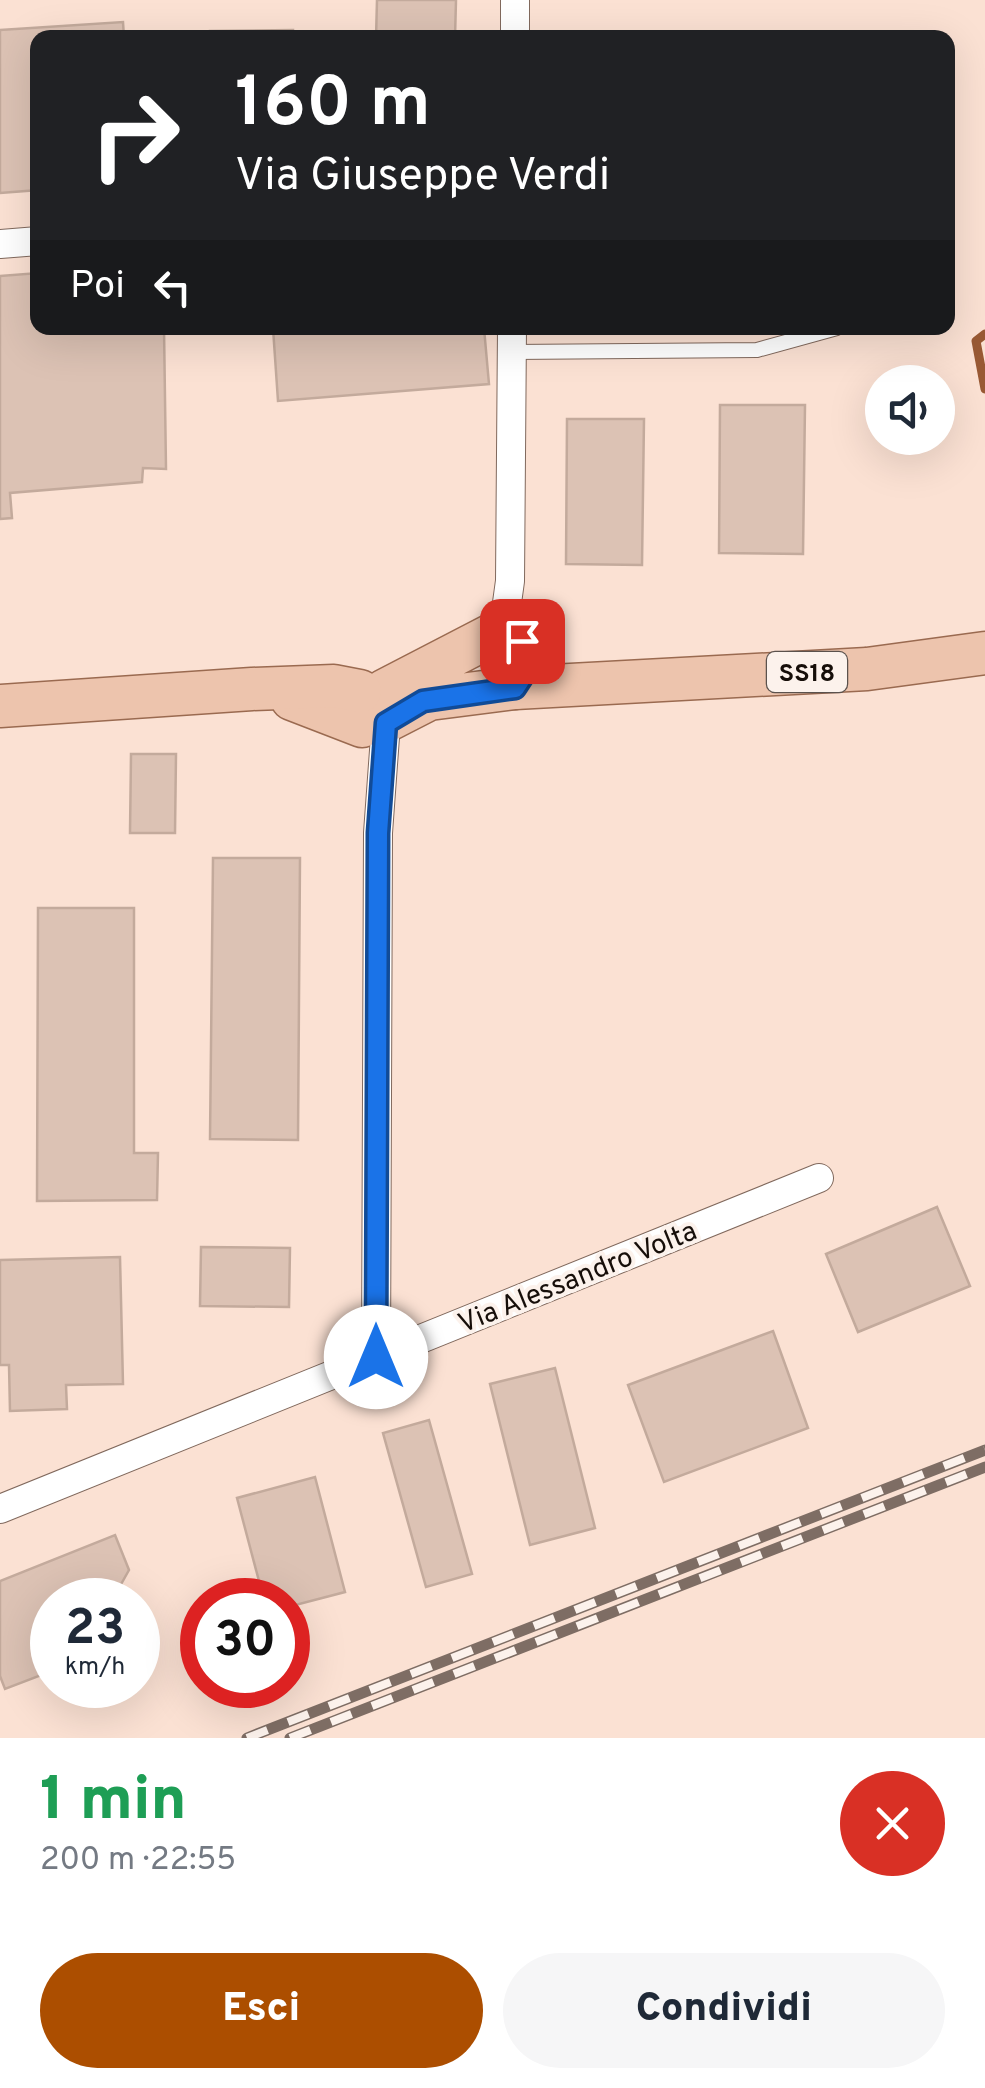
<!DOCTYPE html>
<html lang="it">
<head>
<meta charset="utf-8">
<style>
  :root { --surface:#fff; --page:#f6f6f7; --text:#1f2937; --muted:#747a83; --accent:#ac4e00 }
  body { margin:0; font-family:Overpass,sans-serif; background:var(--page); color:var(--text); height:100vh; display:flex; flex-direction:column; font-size:38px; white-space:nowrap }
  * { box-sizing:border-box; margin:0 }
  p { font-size:32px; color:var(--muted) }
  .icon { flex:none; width:55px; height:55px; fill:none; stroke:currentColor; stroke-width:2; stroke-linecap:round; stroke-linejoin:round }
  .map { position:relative; height:1738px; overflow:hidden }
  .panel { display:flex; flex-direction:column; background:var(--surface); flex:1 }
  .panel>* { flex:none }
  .banner { position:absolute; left:30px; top:30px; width:925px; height:305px; border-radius:20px; box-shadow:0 10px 40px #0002; background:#202124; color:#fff; overflow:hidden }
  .buttons { position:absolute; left:865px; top:365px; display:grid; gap:20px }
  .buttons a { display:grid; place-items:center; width:90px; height:90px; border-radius:50%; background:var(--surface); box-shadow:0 10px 40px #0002; font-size:50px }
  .speed { position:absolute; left:30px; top:1578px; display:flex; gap:20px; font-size:50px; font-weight:700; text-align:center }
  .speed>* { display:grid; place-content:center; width:130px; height:130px; border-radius:50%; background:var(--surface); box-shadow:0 10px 40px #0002; line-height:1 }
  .speed small { font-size:25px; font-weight:400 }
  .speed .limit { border:15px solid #d22; background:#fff; color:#111 }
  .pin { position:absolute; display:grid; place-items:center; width:85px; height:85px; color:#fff; margin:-42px; border-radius:20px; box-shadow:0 5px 15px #0006 }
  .me { position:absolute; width:110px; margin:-55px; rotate:0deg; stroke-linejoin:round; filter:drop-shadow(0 0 8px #0008) }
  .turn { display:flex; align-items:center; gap:35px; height:210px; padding:0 40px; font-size:45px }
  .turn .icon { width:130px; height:130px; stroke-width:2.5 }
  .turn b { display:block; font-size:70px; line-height:85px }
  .then { display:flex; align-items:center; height:95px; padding:0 40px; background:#0003; gap:20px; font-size:38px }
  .round { display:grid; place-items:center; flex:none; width:105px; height:105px; border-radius:52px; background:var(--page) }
  .headline { display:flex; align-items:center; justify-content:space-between; height:170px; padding:0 40px }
  h1 { font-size:60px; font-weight:800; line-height:75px; color:#1e9e55 }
  .action { display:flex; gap:20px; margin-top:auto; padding:20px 40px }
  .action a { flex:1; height:115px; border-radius:60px; background:var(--accent); color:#fff; font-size:40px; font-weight:800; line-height:115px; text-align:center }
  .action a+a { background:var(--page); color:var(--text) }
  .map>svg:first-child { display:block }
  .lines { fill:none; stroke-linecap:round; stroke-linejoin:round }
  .stream { stroke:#995934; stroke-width:9 }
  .building { fill:#dcc2b4; stroke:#c3aa9c; stroke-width:2.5 }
  .lane-casing { stroke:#81695d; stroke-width:16 }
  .street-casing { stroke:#81695d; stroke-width:30 }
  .primary-casing { stroke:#9a6a50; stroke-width:45 }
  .lane { stroke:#fff; stroke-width:14 }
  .street { stroke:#fff; stroke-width:28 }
  .primary { stroke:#edc4ad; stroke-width:42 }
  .rail-casing { stroke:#7e6d64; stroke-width:11 }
  .rail { stroke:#fcf2ec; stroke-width:8; stroke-dasharray:22; stroke-linecap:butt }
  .route-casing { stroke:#114b97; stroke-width:25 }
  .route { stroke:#1a73e8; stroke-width:18 }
  .labels { text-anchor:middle; stroke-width:8; stroke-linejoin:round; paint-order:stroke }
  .shield { fill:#fcf2ec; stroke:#5b524d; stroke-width:2.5 }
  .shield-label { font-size:25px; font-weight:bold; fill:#160e09 }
  .street-label { font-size:28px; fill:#160e09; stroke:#fcf2ec }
</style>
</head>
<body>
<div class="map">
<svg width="985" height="1738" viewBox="0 0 985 1738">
  <rect width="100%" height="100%" fill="#fbe1d3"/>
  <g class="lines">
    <polyline class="stream" points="985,334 976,341 985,389"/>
  </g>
  <g class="building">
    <polygon points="377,0 456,0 455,38 376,38"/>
    <polygon points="123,22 124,38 38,38 38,190 0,193 0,30"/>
    <polygon points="293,30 293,38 210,38 210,31"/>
    <polygon points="38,273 38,328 164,328 166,469 143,468 142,482 10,493 12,518 0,519 0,276"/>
    <polygon points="273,328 484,328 489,384 278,401"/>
    <polygon points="720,405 805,405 803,554 719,553"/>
    <polygon points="567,419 644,419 642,565 566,564"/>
    <polygon points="131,754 176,754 175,833 130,833"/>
    <polygon points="213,858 300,858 298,1140 210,1139"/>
    <polygon points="38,908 134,908 134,1153 158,1153 157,1200 37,1201"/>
    <polygon points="937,1207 970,1286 858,1332 826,1254"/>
    <polygon points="201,1247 290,1248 289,1307 200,1306"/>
    <polygon points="120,1257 123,1384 66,1385 67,1409 10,1411 9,1365 0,1365 0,1260"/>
    <polygon points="773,1331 808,1428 664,1482 628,1385"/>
    <polygon points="555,1368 595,1528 530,1545 490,1384"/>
    <polygon points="429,1420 472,1574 426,1587 383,1433"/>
    <polygon points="315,1477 345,1592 288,1607 288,1600 264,1600 237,1498"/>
    <polygon points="115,1535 129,1570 120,1586 105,1592 102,1588 96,1594 98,1600 52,1600 52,1671 5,1689 0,1676 0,1581"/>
  </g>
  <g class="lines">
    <g class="lane-casing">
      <polyline id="lane" points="512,352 757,350 837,328"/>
    </g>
    <g class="street-casing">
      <g id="street">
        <polyline points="515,38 515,0"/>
        <polyline points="0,244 38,241"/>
        <polyline points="503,632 510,581 512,328"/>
        <polyline points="376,1357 378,833 386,723"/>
        <polyline points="0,1509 819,1178"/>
      </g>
    </g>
    <g class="primary-casing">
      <g id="primary">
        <polyline points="515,688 867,669 985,653"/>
        <polyline points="384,691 494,634 514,635 531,654 529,669 515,688 429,699 390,719"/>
        <polyline points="292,699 362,726"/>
        <polyline points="0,706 252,689 334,686 360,691"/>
      </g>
    </g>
    <use href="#lane" class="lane"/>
    <use href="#street" class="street"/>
    <use href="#primary" class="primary"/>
    <g class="rail-casing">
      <g id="rail">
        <polyline points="247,1738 985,1450"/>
        <polyline points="290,1738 985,1467"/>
      </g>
    </g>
    <use href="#rail" class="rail"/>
  </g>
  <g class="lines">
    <g class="route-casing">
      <polyline id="route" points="376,1357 378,833 386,723 423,701 515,688 532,662 522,641"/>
    </g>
    <use href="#route" class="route"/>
  </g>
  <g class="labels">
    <rect class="shield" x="767" y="652" width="80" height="40" rx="8"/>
    <g class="shield-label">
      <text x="807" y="681">SS18</text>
    </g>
    <g class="street-label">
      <text transform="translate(577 1276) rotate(-22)" y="10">Via Alessandro Volta</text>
    </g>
  </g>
</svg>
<div class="buttons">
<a><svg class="icon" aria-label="sound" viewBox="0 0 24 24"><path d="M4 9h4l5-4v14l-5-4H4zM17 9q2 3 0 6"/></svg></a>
</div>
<div class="speed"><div>23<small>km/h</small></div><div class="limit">30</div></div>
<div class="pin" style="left:522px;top:641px;background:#d93025"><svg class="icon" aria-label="arrive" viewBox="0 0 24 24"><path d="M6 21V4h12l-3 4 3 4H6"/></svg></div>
<svg class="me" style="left:376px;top:1357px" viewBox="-20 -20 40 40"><circle r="19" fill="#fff"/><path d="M0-13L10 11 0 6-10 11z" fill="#1a73e8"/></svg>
<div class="banner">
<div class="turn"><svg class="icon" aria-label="right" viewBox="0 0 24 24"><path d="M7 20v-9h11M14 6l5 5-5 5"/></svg><div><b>160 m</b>Via Giuseppe Verdi</div></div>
<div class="then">Poi<svg class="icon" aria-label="left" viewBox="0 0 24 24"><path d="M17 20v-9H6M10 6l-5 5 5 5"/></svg></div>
</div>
</div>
<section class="panel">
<div class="headline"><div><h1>1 min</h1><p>200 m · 22:55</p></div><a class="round" style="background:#d93025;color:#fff"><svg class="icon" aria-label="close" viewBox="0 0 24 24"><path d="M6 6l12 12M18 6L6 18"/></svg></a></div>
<div class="action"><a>Esci</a><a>Condividi</a></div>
</section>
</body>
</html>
